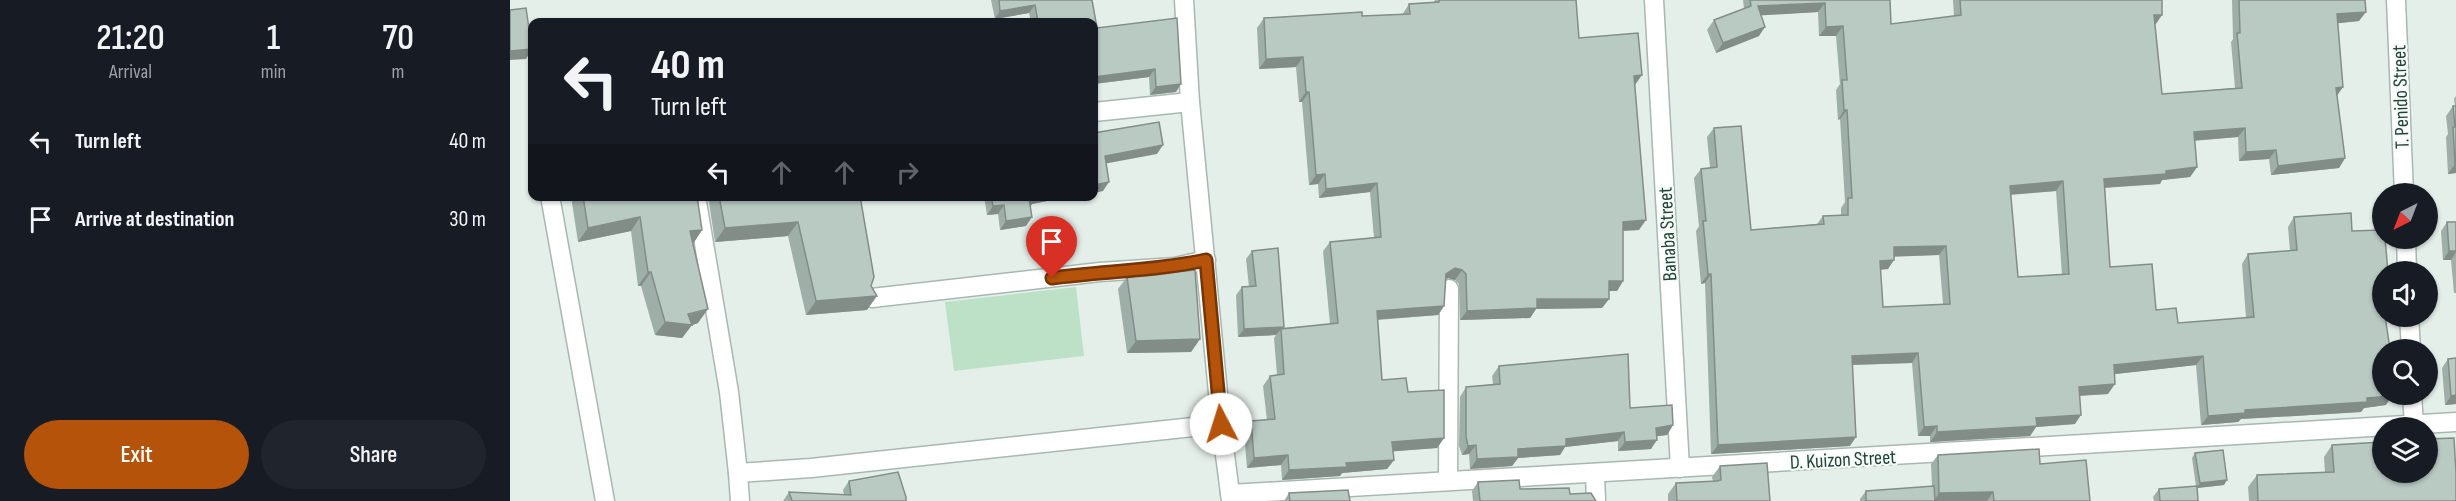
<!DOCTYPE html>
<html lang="en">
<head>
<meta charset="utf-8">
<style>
  :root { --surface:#171b24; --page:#20242c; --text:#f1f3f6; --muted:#9ea1a6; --accent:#b45309 }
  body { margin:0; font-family:"Sofia Sans Condensed",sans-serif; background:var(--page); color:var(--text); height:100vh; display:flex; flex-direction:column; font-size:22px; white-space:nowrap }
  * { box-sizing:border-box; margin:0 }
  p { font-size:20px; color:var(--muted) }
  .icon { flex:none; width:33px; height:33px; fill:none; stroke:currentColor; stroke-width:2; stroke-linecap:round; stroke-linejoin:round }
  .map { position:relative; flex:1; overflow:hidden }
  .details { display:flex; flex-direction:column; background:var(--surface); width:510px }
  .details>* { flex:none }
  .top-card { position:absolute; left:18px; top:18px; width:570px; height:183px; border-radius:12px; box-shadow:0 2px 4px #0004; background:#171b24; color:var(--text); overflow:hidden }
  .needle { width:39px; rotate:222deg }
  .buttons { position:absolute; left:1862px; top:183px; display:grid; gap:12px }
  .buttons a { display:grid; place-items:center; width:66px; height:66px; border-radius:50%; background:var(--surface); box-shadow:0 2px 4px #0004; font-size:30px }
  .pin { position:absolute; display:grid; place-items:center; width:51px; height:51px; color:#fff; margin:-62px -26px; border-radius:50% 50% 50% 0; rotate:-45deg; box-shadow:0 0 6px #0007 }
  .pin .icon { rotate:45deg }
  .me { position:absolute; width:66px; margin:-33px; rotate:355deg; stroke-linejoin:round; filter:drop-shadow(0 0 4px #0008) }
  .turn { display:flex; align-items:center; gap:21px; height:126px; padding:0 24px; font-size:27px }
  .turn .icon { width:78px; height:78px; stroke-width:2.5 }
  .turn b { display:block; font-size:42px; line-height:51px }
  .lanes { display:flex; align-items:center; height:57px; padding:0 24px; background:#0003; justify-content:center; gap:30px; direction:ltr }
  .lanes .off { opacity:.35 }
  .eta { display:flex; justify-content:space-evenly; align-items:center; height:102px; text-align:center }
  .eta b { font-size:36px; font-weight:600; line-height:42px }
  .button { display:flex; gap:12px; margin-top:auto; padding:12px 24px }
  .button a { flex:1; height:69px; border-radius:36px; background:var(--accent); color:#fff; font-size:24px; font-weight:600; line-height:69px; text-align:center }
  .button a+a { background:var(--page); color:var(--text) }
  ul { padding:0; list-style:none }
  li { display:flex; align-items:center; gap:18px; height:78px; padding:0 24px }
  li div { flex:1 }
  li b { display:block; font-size:22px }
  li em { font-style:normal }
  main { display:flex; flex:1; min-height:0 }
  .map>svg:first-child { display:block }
  .green { fill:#bce1c7 }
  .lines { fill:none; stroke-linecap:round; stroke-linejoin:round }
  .minor-casing { stroke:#a7b8b2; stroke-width:21 }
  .minor { stroke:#fff; stroke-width:18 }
  .wall { fill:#9faea8; fill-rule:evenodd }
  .shaded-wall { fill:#828d88 }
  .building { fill:#b9cac3; stroke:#828d88; stroke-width:1.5; fill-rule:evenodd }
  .route-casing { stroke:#753606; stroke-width:15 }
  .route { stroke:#b45309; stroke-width:10 }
  .labels { text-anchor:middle; stroke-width:4.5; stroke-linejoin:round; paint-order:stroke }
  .street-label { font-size:20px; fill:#22433a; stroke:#f6fbf8 }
</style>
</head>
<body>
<main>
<section class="details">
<div class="eta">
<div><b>21:20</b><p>Arrival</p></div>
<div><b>1</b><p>min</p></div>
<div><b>70</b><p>m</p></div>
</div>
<ul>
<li><svg class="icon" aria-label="left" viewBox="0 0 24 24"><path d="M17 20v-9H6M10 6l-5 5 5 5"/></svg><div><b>Turn left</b></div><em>40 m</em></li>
<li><svg class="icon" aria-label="arrive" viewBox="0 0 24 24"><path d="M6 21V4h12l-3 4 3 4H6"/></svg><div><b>Arrive at destination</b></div><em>30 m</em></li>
</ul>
<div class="button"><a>Exit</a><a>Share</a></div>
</section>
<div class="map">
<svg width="1946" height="501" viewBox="0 0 1946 501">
  <rect width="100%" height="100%" fill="#e5efea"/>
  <polygon class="green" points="566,287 574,356 444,371 435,302"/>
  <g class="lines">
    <g class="minor-casing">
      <g id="minor">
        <polyline points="674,0 680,102 711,424 721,501"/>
        <polyline points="1144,0 1170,468"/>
        <polyline points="1886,0 1894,194"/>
        <polyline points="584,112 680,102"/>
        <polyline points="40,196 95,501"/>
        <polyline points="186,196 219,392 228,473 301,468 711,424"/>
        <polyline points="1896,238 1897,272"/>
        <polyline points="362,298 590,272 665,267 696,260"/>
        <polyline points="1899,316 1901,350"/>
        <polyline points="1902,394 1904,425"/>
        <polyline points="228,473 230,501"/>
        <polyline points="1085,473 1086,501"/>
        <polyline points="938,481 939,289"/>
        <polyline points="720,494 1946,422"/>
      </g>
    </g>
    <use href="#minor" class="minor"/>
  </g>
  <g class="wall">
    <polygon points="481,0 582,0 587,28 667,18 666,92 640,95 639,77 584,84 584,22 521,22 519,13 485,19"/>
    <polygon points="925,0 1066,0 1069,38 1125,85 1129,230 1113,231 1113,281 1107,291 1099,291 1099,299 1092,308 1026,309 1020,318 950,320 949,284 945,280 938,278 936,280 934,306 928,315 868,320 872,380 898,392 934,438 927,448 883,451 884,460 877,469 832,473 830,476 772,480 771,465 737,468 734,431 741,421 757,420 753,386 760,376 767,375 764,338 766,335 728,337 726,295 732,287 739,287 736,259 742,251 773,328 820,324 813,251 820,242 864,238 860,192 809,198 808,184 799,185 792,102 789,102 786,67 749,69 747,28 754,18 892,15 899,4 924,2"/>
    <path d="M1233 0H1380L1381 24 1444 16 1443 0H1652L1645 24 1652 94 1725 88 1721 42 1723 39 1722 0H1855L1849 21 1828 23 1833 87 1827 95 1835 158 1829 168 1761 175 1759 159 1729 161 1728 137 1684 141 1687 167 1680 177 1652 180 1650 184 1595 188 1600 267 1646 310 1668 323 1736 318 1732 264 1738 254 1780 251 1778 227 1784 217 1842 231 1872 272 1876 405 1854 408 1851 412 1731 419 1728 422 1691 425 1686 365 1604 374 1598 394 1570 396 1565 424 1526 427 1520 436 1420 442V436H1408L1402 363 1343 365 1340 446 1201 454 1195 283 1191 284 1186 231 1189 226 1184 178 1191 169 1200 168 1197 137 1204 128 1241 230 1307 224 1313 216 1331 215V208L1335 202 1330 119 1328 120 1326 90 1330 84 1326 36H1309L1308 12 1251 15 1249 36 1206 53 1197 30 1204 20 1234 9ZM1546 191 1552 275 1508 277 1501 195ZM1429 255 1433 304 1373 307 1370 270 1378 269 1384 256Z"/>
    <polygon points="1946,96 1946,173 1938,174 1936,137 1938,134 1936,116 1943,106 1945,106 1944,99"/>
    <polygon points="61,196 187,196 192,230 183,243 188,323 182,325 172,338 145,335 131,286 128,286 121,231 68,242"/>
    <polygon points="198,196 350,196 361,286 357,310 296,315 278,236 205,242"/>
    <polygon points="474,196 562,196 522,204 520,207 516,226 490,230 488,214 477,215"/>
    <polygon points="1937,222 1946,222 1946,293 1944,293 1941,260 1933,260 1931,231"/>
    <polygon points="617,277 690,339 681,352 617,353 608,289"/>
    <polygon points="1938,359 1946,404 1935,405 1932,368"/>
    <polygon points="989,366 1120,408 1163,425 1157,435 1147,436 1141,449 1108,451 1108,441 1055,447 1050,455 1008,458 1002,466 960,469 959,454 952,455 949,446 950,397 956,387 983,384 982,376"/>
    <polygon points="1822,445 1946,501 1739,501 1738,487 1747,475 1815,473 1814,457"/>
    <polygon points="1685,453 1714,485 1687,488 1688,501 1644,501 1643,497 1649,489 1686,486 1682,458"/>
    <polygon points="1428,455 1530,464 1580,501 1350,501 1350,499 1356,491 1422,486 1421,464"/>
    <polygon points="1210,466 1260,501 1158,501 1158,494 1166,483 1203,481 1202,477"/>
    <polygon points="339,481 396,501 273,501 279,492 334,495 333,490"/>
    <polygon points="968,482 1010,489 1060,494 1086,501 963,501 962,491"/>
    <polygon points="779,493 840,501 774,501"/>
  </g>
  <g class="shaded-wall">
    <polygon points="1315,3 1308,12 1241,16 1248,6"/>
    <polygon points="525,5 519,13 485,19 490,11"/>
    <polygon points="1856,12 1849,21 1821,24 1827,14"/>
    <polygon points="1644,15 1652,15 1646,24 1638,24"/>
    <polygon points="1333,26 1326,36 1309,36 1316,27"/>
    <polygon points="1255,27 1249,36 1206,53 1213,43"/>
    <polygon points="22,49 16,59 0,60 0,51"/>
    <polygon points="793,57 786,67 749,69 756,59"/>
    <polygon points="645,69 639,77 584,84 584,77"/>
    <polygon points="1132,75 1125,85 1124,76"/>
    <polygon points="671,84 666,92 640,95 646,87"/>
    <polygon points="1833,87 1826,97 1826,88"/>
    <polygon points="796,92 799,92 792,102 789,102"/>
    <polygon points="1334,110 1337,110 1330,119 1328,120"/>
    <polygon points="1735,128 1728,137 1677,141 1684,132"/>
    <polygon points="653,145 647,154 588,165 595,156"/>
    <polygon points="1766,150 1759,159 1729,161 1736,152"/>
    <polygon points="1835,158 1829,168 1761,175 1768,166"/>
    <polygon points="1945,164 1946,164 1946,173 1938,174"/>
    <polygon points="1687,167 1680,177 1652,180 1650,184 1587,188 1594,179"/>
    <polygon points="815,174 808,184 799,185 806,175"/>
    <polygon points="1553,181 1546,191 1493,195 1500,186"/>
    <polygon points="599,182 593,191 584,193 584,185"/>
    <polygon points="867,183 860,192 809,198 816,189"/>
    <polygon points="525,196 562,196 522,204 520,207 519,199"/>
    <polygon points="494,205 488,214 477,215 483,206"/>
    <polygon points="130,217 121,231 68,242 78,228"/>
    <polygon points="522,217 516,226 490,230 496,221"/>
    <polygon points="1136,220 1129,230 1106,231 1113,222"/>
    <polygon points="288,222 278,236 205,242 215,228"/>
    <polygon points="192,230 183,244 180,231"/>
    <polygon points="1436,246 1429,255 1377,257 1384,247"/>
    <polygon points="1939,251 1946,251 1946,252 1941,260 1933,260"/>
    <polygon points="1384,260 1378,269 1363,270 1370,261"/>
    <polygon points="945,268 952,270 945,280 938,278 929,284 936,274"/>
    <polygon points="138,272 141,272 131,286 128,286"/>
    <polygon points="1198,274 1201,274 1195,283 1191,284"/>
    <polygon points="1099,281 1113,281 1107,291 1092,291"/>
    <polygon points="367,296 357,310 296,315 306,301"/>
    <polygon points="1027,299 1099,299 1092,308 1026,309 1020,318 950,320 957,311"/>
    <polygon points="934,306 928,315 860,320 867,311"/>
    <polygon points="198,309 188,323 182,325 172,338 145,335 155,322"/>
    <polygon points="774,327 771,332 771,329 766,335 728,337 734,329"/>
    <polygon points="690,339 681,352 617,353 626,341"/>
    <polygon points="1408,353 1402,363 1336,365 1342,356"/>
    <polygon points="1693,356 1686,365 1597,375 1604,365"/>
    <polygon points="1605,384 1598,394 1562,396 1569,387"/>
    <polygon points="1946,395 1946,404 1935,405 1941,396"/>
    <polygon points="1882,396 1876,405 1854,408 1851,412 1731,419 1728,422 1691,425 1698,416 1735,410"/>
    <polygon points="1571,415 1565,424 1526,427 1520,436 1420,442 1427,432 1526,418"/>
    <polygon points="1163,425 1157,435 1140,437 1146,428"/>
    <polygon points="1427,426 1420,436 1408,436 1414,427"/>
    <polygon points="1114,432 1108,441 1055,447 1050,455 1008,458 1002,466 960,469 967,459 1008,449 1056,439"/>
    <polygon points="1346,437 1340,446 1201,454 1208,445"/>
    <polygon points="934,438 927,448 876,452 882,442"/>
    <polygon points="1147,440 1141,449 1108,451 1115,442"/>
    <polygon points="966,445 959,454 952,455 958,446"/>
    <polygon points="778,455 771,465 737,468 744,458"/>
    <polygon points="884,460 877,469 832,473 830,476 772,480 779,470 836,463"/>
    <polygon points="1717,480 1714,485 1687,488 1690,483"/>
    <polygon points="1483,492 1477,501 1424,501 1429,493"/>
  </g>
  <g class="building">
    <polygon points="489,0 582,0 587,28 667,18 671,84 646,87 645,69 584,77 584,22 528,22 525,5 490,11"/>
    <polygon points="929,0 1066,0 1069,38 1128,33 1132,75 1124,76 1136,220 1113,222 1113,281 1099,281 1099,299 1027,299 1027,308 957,311 956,274 952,270 945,268 936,274 934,306 867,311 872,380 896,378 898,392 934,390 934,438 882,442 884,460 836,463 837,467 779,470 778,455 744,458 741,421 765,419 760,376 774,374 771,329 828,323 820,242 871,237 867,183 816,189 815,174 806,175 799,92 796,92 793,57 756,59 754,18 852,12 852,16 900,14 899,4 929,2"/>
    <path d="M1240 0H1380L1381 24 1451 15 1450 0H1652V15H1644L1652 94 1732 88 1727 33H1730L1729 0H1855L1856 12 1827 14 1833 87 1826 88 1835 158 1768 166 1766 150 1736 152 1735 128 1684 132 1687 167 1656 171V174L1594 179 1600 267 1642 264 1646 310 1666 308 1668 323 1744 317 1738 254 1787 250 1784 217 1841 213 1842 231 1872 230V238H1875L1878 272H1872V316H1875L1880 349 1872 350V394H1882V396L1857 398V402L1735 410V413L1698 416 1693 356 1604 365 1605 384 1569 387 1571 415 1526 418 1527 426 1427 432V426L1414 427 1408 353 1342 356 1346 437 1208 445 1201 274H1198L1193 221H1196L1191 169 1207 167 1204 128 1231 126 1241 230 1314 224 1313 216 1338 215V198H1342L1337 110H1334L1332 80H1337L1333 26 1316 27 1315 3 1248 6 1255 27 1213 43 1204 20 1241 6ZM1553 181 1559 274 1508 277 1500 186ZM1436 246 1440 304 1373 307 1370 261 1384 260V247Z"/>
    <polygon points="16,8 22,49 0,51 0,10"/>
    <polygon points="1943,106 1946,106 1946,164 1945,164 1943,127 1945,127"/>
    <polygon points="649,122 653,145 595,156 599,182 584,185 584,133"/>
    <polygon points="73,196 187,196 192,230 180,231 198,309 178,314 182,325 155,322 141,272 138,272 130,217 78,228"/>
    <polygon points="209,196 350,196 364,277 361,286 367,296 306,301 288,222 215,228"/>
    <polygon points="481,196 526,196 527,198 519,199 522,217 496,221 494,205 483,206"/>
    <polygon points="1937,222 1946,222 1946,251 1939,251"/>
    <polygon points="768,248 774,327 734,329 732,287 746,286 742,251"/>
    <polygon points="685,270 690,339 626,341 617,277"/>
    <polygon points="1118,354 1120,408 1162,405 1163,425 1146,428 1147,440 1115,442 1114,432 1056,439 1056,446 1008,449 1008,457 967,459 966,445 958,446 956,437 956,387 990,384 989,366"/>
    <polygon points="1946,358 1946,395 1941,396 1938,359"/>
    <polygon points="1944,438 1946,473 1946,501 1748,501 1747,475 1824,472 1822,445 1872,442 1872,472 1917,472 1917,439"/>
    <polygon points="1529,449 1530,464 1576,460 1580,501 1484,501 1483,492 1429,493 1428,455"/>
    <polygon points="1713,450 1717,480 1690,483 1685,453"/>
    <polygon points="1257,463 1260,501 1167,501 1166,483 1207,481 1211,480 1210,466"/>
    <polygon points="388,472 396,497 396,501 282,501 279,492 341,495 339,481"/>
    <polygon points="1009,480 1010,489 1059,488 1060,494 1081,493 1086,501 970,501 968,482"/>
    <polygon points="1424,486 1425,501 1356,501 1356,491"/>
    <polygon points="1687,486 1688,501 1650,501 1649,489"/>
    <polygon points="838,490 840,501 780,501 779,493"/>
  </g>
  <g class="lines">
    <g class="route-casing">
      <path id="route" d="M542 278C593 271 646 271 696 260L711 424"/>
    </g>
    <use href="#route" class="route"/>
  </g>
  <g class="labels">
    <g class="street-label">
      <text transform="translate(1890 97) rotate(-92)" y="7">T. Penido Street</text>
      <text transform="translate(1157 234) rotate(-93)" y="7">Banaba Street</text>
      <text transform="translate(1333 459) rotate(-3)" y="7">D. Kuizon Street</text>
    </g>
  </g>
</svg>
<div class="buttons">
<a><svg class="needle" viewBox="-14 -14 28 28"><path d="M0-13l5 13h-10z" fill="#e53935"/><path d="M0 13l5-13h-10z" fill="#9ea1a6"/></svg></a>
<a><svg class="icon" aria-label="sound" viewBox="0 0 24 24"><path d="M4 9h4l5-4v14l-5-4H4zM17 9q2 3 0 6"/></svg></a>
<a><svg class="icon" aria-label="search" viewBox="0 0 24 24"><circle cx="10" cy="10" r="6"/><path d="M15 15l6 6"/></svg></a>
<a><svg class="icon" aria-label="layers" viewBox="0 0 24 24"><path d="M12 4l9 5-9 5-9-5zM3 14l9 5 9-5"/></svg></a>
</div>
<div class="pin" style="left:542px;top:278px;background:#d93025"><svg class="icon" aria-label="arrive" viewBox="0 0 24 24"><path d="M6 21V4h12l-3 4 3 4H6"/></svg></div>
<svg class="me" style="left:711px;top:424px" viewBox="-20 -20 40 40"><circle r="19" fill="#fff"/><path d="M0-13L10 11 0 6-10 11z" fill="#b45309"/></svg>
<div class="top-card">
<div class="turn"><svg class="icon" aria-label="left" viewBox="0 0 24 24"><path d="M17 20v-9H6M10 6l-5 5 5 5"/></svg><div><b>40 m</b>Turn left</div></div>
<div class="lanes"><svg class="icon" aria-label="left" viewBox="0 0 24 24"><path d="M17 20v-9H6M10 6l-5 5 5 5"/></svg><svg class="icon off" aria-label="ahead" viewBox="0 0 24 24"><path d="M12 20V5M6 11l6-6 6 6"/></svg><svg class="icon off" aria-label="ahead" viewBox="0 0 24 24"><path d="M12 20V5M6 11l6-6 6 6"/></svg><svg class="icon off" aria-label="right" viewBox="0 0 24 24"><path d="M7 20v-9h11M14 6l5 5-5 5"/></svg></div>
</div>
</div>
</main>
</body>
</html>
